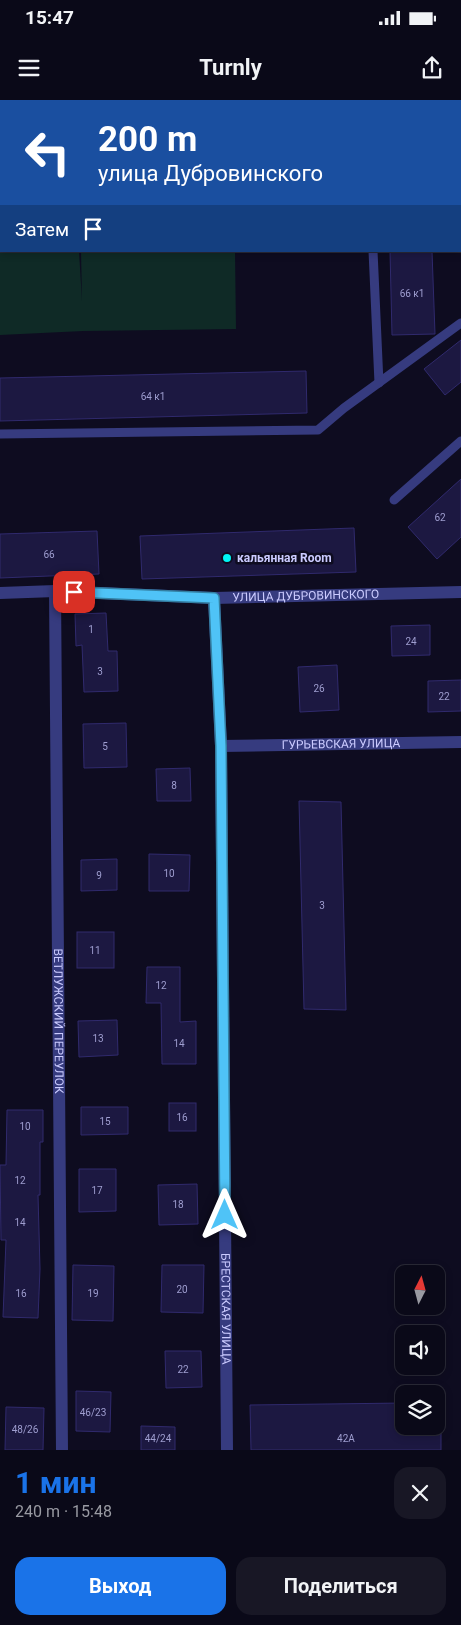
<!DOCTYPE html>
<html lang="ru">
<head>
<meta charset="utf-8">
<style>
  :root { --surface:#0a0918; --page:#181725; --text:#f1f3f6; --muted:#999aa2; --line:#2a2a37; --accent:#1a73e8 }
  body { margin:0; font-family:Roboto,sans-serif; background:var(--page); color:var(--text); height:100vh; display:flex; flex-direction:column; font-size:19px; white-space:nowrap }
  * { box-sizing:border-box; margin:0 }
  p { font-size:16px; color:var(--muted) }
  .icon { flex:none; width:28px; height:28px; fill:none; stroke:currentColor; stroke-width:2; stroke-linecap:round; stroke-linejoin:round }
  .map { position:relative; height:1350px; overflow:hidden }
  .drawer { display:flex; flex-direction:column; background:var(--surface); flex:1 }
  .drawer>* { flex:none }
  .hud { position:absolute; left:0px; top:0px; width:461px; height:152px; box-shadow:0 2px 8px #0003,0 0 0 1px var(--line); background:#1a4fa0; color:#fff; overflow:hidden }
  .needle { width:32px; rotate:6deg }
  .controls { position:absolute; left:395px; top:1165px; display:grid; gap:10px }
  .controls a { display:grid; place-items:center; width:50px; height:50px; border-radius:10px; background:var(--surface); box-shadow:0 2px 8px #0003,0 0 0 1px var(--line); font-size:25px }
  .pin { position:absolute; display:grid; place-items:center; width:42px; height:42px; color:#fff; margin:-21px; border-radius:10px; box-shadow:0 2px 8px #0006 }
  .me { position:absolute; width:55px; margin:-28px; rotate:0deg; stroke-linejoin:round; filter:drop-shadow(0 0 4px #0008) }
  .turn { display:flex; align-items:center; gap:18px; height:105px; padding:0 15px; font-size:22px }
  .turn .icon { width:65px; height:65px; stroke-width:2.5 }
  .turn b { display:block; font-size:35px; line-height:42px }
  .then { display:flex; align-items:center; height:48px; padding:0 15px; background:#0003; gap:10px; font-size:19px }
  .round { display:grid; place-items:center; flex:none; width:52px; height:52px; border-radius:15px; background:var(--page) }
  .head { display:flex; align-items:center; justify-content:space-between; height:85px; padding:0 15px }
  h1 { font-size:30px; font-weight:700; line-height:38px; color:var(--accent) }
  .action { display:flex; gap:10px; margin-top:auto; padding:10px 15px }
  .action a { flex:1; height:58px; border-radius:15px; background:var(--accent); color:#fff; font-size:20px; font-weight:700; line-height:58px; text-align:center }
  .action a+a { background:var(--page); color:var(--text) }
  .status { display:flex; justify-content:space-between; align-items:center; height:35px; padding:0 25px; background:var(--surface); direction:ltr }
  .status svg { height:14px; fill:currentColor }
  header { display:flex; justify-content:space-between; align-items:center; height:65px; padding:0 15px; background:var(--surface); font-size:22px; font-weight:700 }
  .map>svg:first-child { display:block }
  .green { fill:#0f2a26 }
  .building { fill:#1c1841; stroke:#302a6d }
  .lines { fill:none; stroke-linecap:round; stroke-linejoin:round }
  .service { stroke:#363b7f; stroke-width:9 }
  .minor { stroke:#363b7f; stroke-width:12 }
  .route-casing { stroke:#337fa1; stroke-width:12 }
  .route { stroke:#4fc3f7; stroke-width:9 }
  .poi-dot { fill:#00f6f5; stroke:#0e0c20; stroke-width:2 }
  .labels { text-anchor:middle; stroke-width:5; stroke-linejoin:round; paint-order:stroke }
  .number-label { font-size:10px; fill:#9f9ed0 }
  .poi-label { font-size:12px; font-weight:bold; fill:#cbcbff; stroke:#0e0c20; text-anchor:start }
  .street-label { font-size:12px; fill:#cbcbff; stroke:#0e0c20 }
</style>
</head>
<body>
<div class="status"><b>15:47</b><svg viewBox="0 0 49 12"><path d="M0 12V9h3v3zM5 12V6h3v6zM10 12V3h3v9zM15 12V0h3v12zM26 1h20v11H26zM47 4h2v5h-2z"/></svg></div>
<header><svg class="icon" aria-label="menu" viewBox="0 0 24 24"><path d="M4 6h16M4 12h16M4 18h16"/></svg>Turnly<svg class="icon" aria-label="share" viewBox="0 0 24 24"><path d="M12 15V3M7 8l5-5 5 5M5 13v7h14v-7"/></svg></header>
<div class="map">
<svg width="461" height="1350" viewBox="0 0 461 1350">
  <rect width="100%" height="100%" fill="#0e0c20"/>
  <polygon class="green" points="0,0 73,1 1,1 1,151 79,151 82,201 81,151 235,151 236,229 83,231 0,235"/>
  <g class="building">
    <polygon points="390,151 432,151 435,234 392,235"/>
    <polygon points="461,240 461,282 445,295 424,269"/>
    <polygon points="306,271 307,313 0,321 0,278"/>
    <polygon points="461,379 461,437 437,459 408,427"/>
    <polygon points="354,428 356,472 142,479 140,436"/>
    <polygon points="97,431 99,474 0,478 0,434"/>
    <polygon points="106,513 108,551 117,551 118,591 84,592 82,545 76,546 75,514"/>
    <polygon points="430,525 430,555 392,556 391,526"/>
    <polygon points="337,565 339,610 300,612 298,567"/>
    <polygon points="461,580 461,611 428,612 428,581"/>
    <polygon points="126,623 127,667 84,668 83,624"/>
    <polygon points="190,668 191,701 157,701 156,669"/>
    <polygon points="299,701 341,702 346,910 304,909"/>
    <polygon points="149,754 190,755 189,791 149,791"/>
    <polygon points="117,759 117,790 81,791 81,760"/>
    <rect x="77" y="832" width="37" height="36"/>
    <polygon points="147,867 180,867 180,922 196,921 196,964 162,964 161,903 146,903"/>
    <polygon points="117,920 118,955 79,957 78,921"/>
    <rect x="169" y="1003" width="27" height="28"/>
    <polygon points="81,1007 128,1007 128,1034 81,1035"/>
    <polygon points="7,1010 43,1010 43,1042 40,1042 40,1095 38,1095 40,1169 38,1218 3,1217 6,1140 1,1140 0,1065 6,1065"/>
    <polygon points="79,1069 116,1069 116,1111 79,1112"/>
    <polygon points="197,1084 198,1124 159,1125 158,1085"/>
    <polygon points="73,1165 114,1166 113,1221 72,1220"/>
    <polygon points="162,1165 204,1165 203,1213 161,1212"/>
    <polygon points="165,1251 201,1251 202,1287 166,1288"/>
    <polygon points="76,1291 111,1292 110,1332 76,1331"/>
    <polygon points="404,1303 404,1326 441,1326 441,1350 251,1350 250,1305"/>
    <polygon points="6,1307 44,1308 43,1350 5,1350"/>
    <polygon points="141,1326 175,1327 175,1350 141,1350"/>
  </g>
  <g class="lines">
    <g class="service">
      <polyline points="366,0 366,1"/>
      <polyline points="373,151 379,283"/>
      <polyline points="0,334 318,330 344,308 461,223"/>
      <polyline points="394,400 461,341"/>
    </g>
    <g class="minor">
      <path id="s1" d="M55 491 62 1350"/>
      <path id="s2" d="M0 493 55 491 214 498 461 492"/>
      <path id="s3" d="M214 498 221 646 227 1350"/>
      <path id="s4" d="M221 646 461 642"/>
    </g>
  </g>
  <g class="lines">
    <g class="route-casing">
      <polyline id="route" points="74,492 214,498 221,646 225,1115"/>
    </g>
    <use href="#route" class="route"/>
  </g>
  <circle class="poi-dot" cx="227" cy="458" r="5"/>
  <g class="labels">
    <g class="number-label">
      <text x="412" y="197">66 к1</text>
      <text x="153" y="300">64 к1</text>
      <text x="440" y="421">62</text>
      <text x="49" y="458">66</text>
      <text x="91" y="533">1</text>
      <text x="411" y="545">24</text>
      <text x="100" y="575">3</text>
      <text x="319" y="592">26</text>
      <text x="444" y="600">22</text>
      <text x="105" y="650">5</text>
      <text x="174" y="689">8</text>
      <text x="169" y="777">10</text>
      <text x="99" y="779">9</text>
      <text x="322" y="809">3</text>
      <text x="95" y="854">11</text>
      <text x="161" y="889">12</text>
      <text x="98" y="942">13</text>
      <text x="179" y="947">14</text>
      <text x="182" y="1021">16</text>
      <text x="105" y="1025">15</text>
      <text x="25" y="1030">10</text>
      <text x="20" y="1084">12</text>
      <text x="97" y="1094">17</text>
      <text x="178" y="1108">18</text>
      <text x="20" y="1126">14</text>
      <text x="182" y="1193">20</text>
      <text x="21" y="1197">16</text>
      <text x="93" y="1197">19</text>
      <text x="183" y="1273">22</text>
      <text x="93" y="1316">46/23</text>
      <text x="25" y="1333">48/26</text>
      <text x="158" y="1342">44/24</text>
      <text x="346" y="1342">42А</text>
    </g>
    <g class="poi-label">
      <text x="237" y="462">кальянная Room</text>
    </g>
    <g class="street-label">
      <text dy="4" stroke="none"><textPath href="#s2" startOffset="306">УЛИЦА ДУБРОВИНСКОГО</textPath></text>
      <text dy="4" stroke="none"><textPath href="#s4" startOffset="120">ГУРЬЕВСКАЯ УЛИЦА</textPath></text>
      <text dy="4" stroke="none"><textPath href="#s1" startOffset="430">ВЕТЛУЖСКИЙ ПЕРЕУЛОК</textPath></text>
      <text dy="4" stroke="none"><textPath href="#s3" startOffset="711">БРЕСТСКАЯ УЛИЦА</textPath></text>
    </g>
  </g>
</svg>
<div class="controls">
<a><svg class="needle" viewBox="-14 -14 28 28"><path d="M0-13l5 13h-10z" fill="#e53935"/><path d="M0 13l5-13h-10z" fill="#999aa2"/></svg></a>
<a><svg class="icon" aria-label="sound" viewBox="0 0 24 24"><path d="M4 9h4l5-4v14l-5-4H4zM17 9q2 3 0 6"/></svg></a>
<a><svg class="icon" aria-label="layers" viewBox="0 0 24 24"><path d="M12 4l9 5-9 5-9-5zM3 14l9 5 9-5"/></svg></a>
</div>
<div class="pin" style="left:74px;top:492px;background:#d93025"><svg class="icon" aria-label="arrive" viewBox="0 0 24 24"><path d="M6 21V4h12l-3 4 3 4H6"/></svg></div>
<svg class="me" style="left:225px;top:1115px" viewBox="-20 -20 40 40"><path d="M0-17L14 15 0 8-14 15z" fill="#4fc3f7" stroke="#fff" stroke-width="4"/></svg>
<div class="hud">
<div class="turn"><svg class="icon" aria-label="left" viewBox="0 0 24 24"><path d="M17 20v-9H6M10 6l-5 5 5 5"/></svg><div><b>200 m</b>улица Дубровинского</div></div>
<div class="then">Затем<svg class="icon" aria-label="arrive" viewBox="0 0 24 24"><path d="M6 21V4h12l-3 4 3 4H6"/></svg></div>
</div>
</div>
<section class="drawer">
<div class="head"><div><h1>1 мин</h1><p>240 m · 15:48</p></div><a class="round"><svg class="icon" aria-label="close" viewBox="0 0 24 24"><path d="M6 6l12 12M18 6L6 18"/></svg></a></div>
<div class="action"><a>Выход</a><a>Поделиться</a></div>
</section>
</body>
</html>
